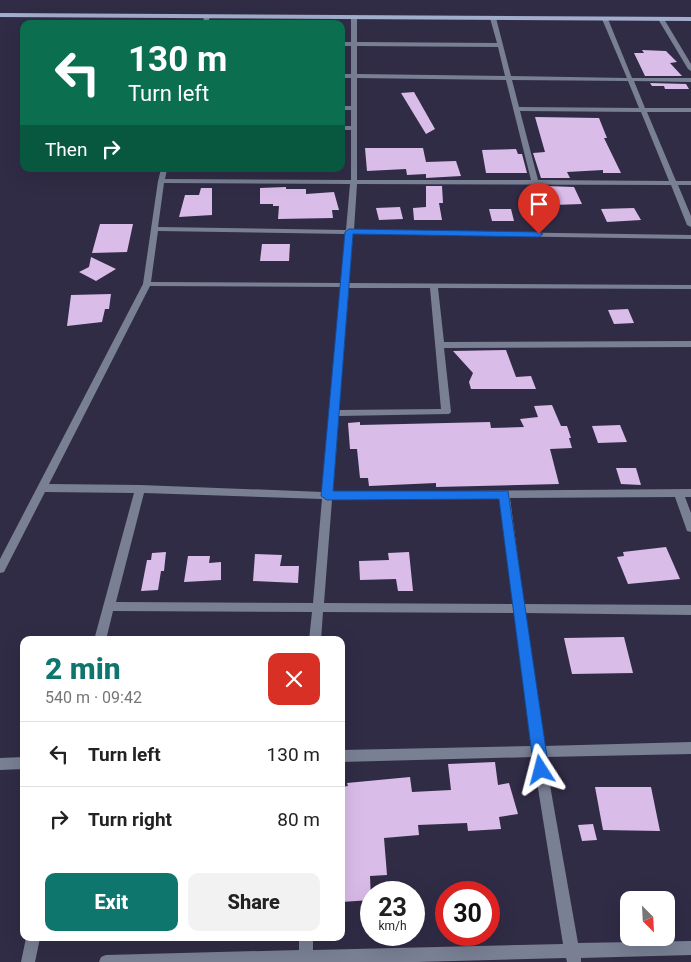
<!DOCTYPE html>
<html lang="en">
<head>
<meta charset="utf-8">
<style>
  :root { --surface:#fff; --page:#f2f2f2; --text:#222; --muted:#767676; --line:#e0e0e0; --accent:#0f766e }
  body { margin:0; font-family:Roboto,sans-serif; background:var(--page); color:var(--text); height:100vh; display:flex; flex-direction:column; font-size:19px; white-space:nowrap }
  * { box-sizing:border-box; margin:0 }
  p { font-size:16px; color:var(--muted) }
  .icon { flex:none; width:28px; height:28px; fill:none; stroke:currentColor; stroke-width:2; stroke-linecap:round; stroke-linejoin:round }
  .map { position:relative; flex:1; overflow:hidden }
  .details { position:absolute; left:20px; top:636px; width:325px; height:305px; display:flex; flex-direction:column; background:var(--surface); border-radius:10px; box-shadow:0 5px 20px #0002 }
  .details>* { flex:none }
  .guide { position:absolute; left:20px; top:20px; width:325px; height:152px; border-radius:10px; box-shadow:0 5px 20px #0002; background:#0b6e4f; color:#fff; overflow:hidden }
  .needle { width:32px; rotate:156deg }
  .tools { position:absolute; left:620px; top:891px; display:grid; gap:10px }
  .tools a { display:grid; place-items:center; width:55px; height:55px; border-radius:10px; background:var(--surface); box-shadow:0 5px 20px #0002; font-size:25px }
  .speed { position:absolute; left:360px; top:881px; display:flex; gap:10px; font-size:25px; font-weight:700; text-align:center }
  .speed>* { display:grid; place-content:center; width:65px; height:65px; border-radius:50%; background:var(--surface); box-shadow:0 5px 20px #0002; line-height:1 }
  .speed small { font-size:12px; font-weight:400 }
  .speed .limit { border:8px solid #d22; background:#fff; color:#111 }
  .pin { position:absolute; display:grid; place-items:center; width:42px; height:42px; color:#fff; margin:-51px -21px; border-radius:50% 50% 50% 0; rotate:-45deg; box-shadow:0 0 5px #0007 }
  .pin .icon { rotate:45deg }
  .me { position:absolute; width:55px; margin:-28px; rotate:351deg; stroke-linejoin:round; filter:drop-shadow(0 0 4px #0008) }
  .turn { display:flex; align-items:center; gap:18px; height:105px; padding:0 25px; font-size:22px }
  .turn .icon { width:65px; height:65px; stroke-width:2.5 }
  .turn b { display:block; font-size:35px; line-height:42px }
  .then { display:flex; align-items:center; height:48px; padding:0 25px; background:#0003; gap:10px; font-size:19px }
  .round { display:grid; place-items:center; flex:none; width:52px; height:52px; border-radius:10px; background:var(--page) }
  .head { display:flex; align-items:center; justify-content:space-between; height:85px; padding:0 25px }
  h1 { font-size:30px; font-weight:800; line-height:38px; color:var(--accent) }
  .primary-button { display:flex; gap:10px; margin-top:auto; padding:10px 25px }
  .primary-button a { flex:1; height:58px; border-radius:10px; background:var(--accent); color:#fff; font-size:20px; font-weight:800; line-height:58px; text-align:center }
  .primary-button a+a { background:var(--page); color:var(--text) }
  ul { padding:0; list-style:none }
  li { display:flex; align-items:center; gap:15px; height:65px; padding:0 25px; border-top:1px solid var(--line) }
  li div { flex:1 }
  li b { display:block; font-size:19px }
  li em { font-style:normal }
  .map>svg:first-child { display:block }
  .building { fill:#dabce9 }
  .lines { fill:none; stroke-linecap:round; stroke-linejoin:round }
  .minor { fill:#798094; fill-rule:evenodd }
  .secondary { fill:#a2aecd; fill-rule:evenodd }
  .route { fill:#1a73e8; stroke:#114b97 }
</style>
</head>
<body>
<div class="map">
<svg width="691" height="962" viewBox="0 0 691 962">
  <rect width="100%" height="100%" fill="#312c46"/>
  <g class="building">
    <polygon points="642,50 666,51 677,62 670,63 682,76 645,76 634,53 644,53"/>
    <polygon points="650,83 686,84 689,89 665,89 664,86 652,86"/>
    <polygon points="414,92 435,129 426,134 401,93"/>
    <polygon points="535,117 599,118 607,138 604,138 621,173 603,173 603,170 567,172 570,178 541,178 533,153 545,152"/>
    <polygon points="365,148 423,148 426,162 456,161 461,176 426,178 426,174 407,175 406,169 367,171"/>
    <polygon points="516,149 518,154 522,154 527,173 486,173 482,150"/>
    <polygon points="426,186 442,186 443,203 439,203 442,220 414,220 413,208 426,207"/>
    <polygon points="546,186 574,187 582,204 553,205"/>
    <polygon points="286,187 286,189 306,189 306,194 334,192 339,210 332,210 333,218 278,219 279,206 273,206 273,204 260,204 260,188"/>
    <polygon points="201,188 212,188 212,215 179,217 185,195 199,195"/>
    <polygon points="400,207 403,219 379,220 376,208"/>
    <polygon points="634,208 641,220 607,222 601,209"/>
    <polygon points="489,209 511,209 514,221 492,221"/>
    <polygon points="100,224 133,224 127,252 92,253"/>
    <polygon points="262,244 290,244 289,261 260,261"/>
    <polygon points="91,257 116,269 96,281 79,272 89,267"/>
    <polygon points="111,294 109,309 105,309 102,322 67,326 71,295"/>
    <polygon points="628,309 634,323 614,324 608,310"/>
    <polygon points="506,350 516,377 531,376 536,389 471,389 469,382 473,373 453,351"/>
    <polygon points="552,405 561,426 567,426 571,438 569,438 572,448 550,449 559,484 436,487 436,483 369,486 368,478 360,478 357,449 350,449 348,423 360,422 360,425 490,422 491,428 524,427 520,419 538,417 534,406"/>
    <polygon points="620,425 627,442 598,443 592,426"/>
    <polygon points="616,468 636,468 641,485 621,484"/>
    <polygon points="666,547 680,579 628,584 617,557 624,556 623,552"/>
    <polygon points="166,552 164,571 161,571 158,590 141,591 147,560 151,560 152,553"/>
    <polygon points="409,552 413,591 398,591 396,579 360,580 359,561 389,560 388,553"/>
    <polygon points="255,554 282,555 280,566 299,566 298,583 253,581"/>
    <polygon points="188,556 210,556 209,563 221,562 221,580 184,582"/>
    <polygon points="624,637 633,673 572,674 564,638"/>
    <polygon points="495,762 498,785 509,783 518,814 499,817 501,829 468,831 467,823 418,825 419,835 384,838 387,875 370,876 371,900 341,902 341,787 348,786 347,783 410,777 412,792 451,790 448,764"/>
    <polygon points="595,787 651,787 660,831 603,830"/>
    <polygon points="593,824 597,840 582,841 578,825"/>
  </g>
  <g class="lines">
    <g class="minor">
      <polygon points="205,15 210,16 208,24 202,24"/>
      <path d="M354 15 357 17V42L497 43 490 18 493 16 496 18 511 76 627 78 602 19 605 17 608 19 632 78H691V82L634 81 645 108H691V112H647L676 181H691V185H678L691 216V227L687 225 671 185 357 184 354 230 691 235V239L353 234 349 283 691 285V289L438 288 444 342 691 341V347L444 348 451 412 449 414 339 416 333 492 691 489V497H685L691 513V532L687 531 686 528 675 497 510 498 524 604 691 605V615L525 613 544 746 691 742V754L545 757 578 943 691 941V955L581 958V962H567L566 958 417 962H99L101 957 106 955 299 950V938H313V950L563 944 533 757 341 762V750L531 746 514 613 323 612 321 640H309L312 612 113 611 106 640H94L134 493 45 492 4 572 0 573V559L143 284 158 181 161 169H167L165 179 351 180V130H341V126H351V110H341V106H351V78H341V74H351V46H341V42H351V17ZM357 46 498 47 505 76 357 74ZM357 78 506 80 531 180H357ZM512 80 628 81 639 108 519 107ZM520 111 641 112 669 181 538 180ZM164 183 350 184 346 230 158 227ZM158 231 346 234 341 283 151 282ZM150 286 341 287 323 492 140 485 49 484ZM349 288H430L441 409 339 410ZM144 493 322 499 313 603 116 602ZM499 498 513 604 324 603 332 500Z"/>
      <polygon points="661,17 664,19 691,64 691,71 688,69 658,19"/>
      <polygon points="24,757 24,769 0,770 0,758"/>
      <polygon points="26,938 40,938 35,962 21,962"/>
    </g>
    <polygon class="secondary" points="0,13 691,17 691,21 0,17"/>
  </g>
  <polygon class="route" points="349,229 539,232 543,234 539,237 353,234 333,491 508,491 549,770 547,774 541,776 536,774 534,770 499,499 327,500 321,496 345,232"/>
</svg>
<div class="tools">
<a><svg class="needle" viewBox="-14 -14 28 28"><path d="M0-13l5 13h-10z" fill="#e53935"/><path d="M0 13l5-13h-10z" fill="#767676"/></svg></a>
</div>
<div class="speed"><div>23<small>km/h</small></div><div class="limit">30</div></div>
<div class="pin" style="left:539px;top:234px;background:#d93025"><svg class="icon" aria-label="arrive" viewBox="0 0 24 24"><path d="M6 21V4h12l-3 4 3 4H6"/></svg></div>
<svg class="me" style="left:541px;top:770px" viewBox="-20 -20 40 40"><path d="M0-17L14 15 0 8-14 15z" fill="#1a73e8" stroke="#fff" stroke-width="4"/></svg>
<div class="guide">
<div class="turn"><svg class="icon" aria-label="left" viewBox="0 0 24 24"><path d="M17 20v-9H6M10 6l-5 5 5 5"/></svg><div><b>130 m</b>Turn left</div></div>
<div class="then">Then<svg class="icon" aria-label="right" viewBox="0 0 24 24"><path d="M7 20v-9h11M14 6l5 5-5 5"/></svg></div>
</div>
<section class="details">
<div class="head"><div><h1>2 min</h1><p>540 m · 09:42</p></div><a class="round" style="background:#d93025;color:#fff"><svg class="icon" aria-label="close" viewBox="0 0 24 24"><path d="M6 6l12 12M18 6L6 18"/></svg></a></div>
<ul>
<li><svg class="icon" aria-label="left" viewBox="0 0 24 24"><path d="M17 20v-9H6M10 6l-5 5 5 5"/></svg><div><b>Turn left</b></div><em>130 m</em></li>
<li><svg class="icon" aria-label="right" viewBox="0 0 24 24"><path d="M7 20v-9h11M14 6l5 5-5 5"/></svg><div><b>Turn right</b></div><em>80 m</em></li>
</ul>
<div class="primary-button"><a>Exit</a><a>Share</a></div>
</section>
</div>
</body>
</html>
